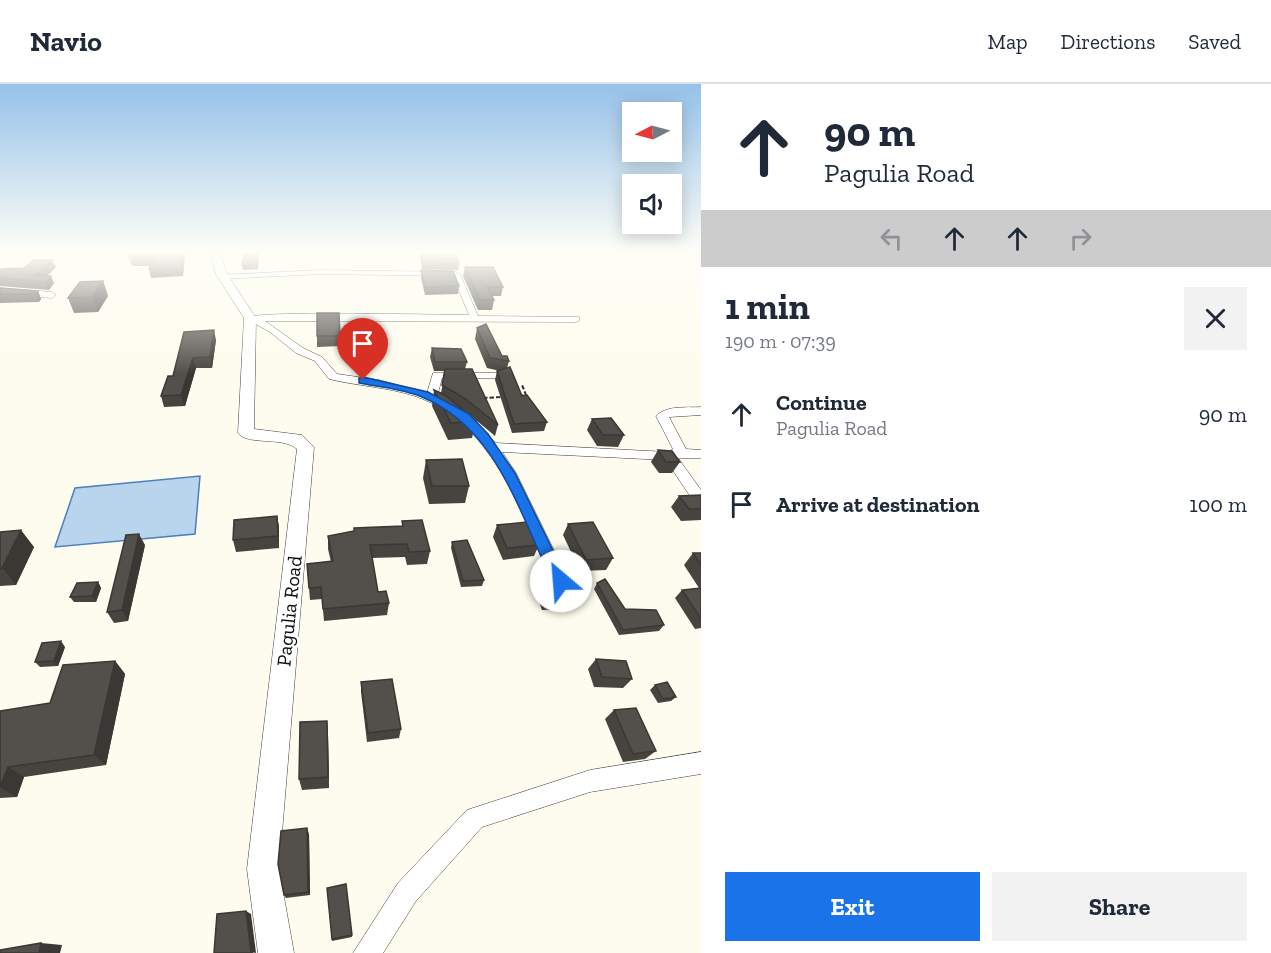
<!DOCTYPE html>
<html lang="en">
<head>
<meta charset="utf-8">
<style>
  :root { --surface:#fff; --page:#f2f2f3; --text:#1f2937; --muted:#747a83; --line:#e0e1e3; --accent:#1a73e8 }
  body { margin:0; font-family:"Zilla Slab",serif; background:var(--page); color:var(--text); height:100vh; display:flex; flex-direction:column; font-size:22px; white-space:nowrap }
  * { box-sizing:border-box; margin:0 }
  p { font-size:20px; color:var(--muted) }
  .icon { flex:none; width:33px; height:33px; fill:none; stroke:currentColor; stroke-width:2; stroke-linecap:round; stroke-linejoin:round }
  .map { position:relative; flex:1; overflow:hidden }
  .panel { display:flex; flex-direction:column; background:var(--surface); width:570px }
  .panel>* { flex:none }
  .banner { background:#fff; color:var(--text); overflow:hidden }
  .needle { width:39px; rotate:264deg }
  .controls { position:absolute; left:622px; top:18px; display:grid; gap:12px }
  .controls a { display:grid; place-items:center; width:60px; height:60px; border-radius:0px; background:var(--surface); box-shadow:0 3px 15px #0003; font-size:30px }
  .pin { position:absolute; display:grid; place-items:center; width:51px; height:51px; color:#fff; margin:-62px -26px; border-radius:50% 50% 50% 0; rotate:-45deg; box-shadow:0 0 6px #0007 }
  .pin .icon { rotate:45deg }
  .me { position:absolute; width:66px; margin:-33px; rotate:333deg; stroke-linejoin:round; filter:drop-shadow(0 0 4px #0008) }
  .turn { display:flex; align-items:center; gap:21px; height:126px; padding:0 24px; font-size:27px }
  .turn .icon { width:78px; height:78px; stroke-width:2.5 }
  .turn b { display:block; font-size:42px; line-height:51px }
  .lanes { display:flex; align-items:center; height:57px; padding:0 24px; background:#0003; justify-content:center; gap:30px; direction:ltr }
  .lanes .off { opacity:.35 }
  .round { display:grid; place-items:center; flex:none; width:63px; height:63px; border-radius:0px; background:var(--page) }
  .headline { display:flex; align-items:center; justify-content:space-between; height:102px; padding:0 24px }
  h1 { font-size:36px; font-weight:800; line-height:45px }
  .cta { display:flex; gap:12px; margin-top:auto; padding:12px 24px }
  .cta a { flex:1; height:69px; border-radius:0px; background:var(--accent); color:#fff; font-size:24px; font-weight:800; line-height:69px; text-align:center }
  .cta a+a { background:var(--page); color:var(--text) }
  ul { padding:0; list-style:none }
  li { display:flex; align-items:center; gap:18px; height:90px; padding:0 24px }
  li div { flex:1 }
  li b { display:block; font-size:22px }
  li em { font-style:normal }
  header { display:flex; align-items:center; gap:36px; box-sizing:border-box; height:84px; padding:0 30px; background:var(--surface); border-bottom:2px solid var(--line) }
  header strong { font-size:28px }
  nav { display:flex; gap:33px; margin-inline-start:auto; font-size:21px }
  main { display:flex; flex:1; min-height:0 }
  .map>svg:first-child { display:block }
  .water { fill:#b9d4ed; stroke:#4a80bb; stroke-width:1.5 }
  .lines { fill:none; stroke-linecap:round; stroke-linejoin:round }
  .minor-casing { stroke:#3f3f3f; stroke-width:1 }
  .tertiary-casing { stroke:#3f3f3f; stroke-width:1 }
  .path { stroke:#2e2e2e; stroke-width:2; stroke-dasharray:4.5 2; stroke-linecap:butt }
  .minor { fill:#fff; fill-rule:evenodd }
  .tertiary { fill:#fff; fill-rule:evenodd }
  .wall { fill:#474440 }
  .shaded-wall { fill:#3a3734 }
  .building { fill:#534f4a; stroke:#3a3734; stroke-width:1.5 }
  .route { fill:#1a73e8; stroke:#114b97; stroke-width:1.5 }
  .labels { text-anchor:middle; stroke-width:6; stroke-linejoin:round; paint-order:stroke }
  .street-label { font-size:20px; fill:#0c0c0c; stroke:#fff }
</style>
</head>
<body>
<header>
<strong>Navio</strong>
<nav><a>Map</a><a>Directions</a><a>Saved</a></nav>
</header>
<main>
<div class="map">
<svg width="701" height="869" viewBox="0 0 701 869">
  <rect width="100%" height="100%" fill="#fdfcee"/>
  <polygon class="water" points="200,392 195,450 55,463 75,404"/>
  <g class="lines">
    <g class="minor-casing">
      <g id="minor">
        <path d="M321 186 456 188 460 190 478 232 579 233V237L576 238 265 237 303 264 322 273 337 290 379 296 427 309 433 289H505L506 291 501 294H442L437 313 463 328 496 359 668 368 673 365 656 332C667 321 686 324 701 323V331L669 333 686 365 701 366V374H678L701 406V422L696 421 666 376 502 368 516 389 569 497 567 502 561 504 555 502C520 432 498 341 415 312 387 303 358 302 329 295L315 277 296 269 270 248 245 234C257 226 440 231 469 231L453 192 321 190 221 195 217 193 221 191Z"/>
        <polygon points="0,204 52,208 56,211 52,214 0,210"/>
        <polygon points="701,668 701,690 590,708 482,743 416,817 383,869 353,869 398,799 467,726 590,686"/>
      </g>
    </g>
    <g class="tertiary-casing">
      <path id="tertiary" d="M210 169H220L227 190 256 234 254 345 302 351 314 363 279 785 294 869H258L247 785 297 365C282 352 248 362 238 349L244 234 216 190Z"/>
    </g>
    <g class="path">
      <polyline points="519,312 526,311 522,301"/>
      <polyline points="483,314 503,313"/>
    </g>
    <use href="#minor" class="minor"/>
    <use href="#tertiary" class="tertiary"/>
  </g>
  <g class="wall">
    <polygon points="185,169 183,192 151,194 149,185 150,182 132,182 129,174"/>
    <polygon points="259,169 258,185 243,186 242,181"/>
    <polygon points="421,169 459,180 458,186 422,185 420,174"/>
    <polygon points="56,183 47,192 54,199 49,206 0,202 0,186"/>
    <polygon points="465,183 503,203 501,212 492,212 494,216 492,226 478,226 463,192"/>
    <polygon points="421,186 459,202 458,210 425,211 421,194"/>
    <polygon points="103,197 108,212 98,228 74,229 68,214"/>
    <polygon points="0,204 38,207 41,215 39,218 0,219"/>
    <polygon points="477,244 502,272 509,277 507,284 522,312 547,338 544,347 512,349 495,296 497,287 500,287 487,284 475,255"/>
    <polygon points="184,248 216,256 212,284 196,284 185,322 164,323 161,312 173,292"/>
    <polygon points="317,252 340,252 341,262 317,263"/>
    <polygon points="432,264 467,278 465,285 498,341 495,352 464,326 476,337 472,354 448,356 432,322 434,306 441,309 445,287 434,287 430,273"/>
    <polygon points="592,335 624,351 618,363 597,362 587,346"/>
    <polygon points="658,366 680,378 672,389 659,389 651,378"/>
    <polygon points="426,376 469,402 465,419 429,420 423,394"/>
    <polygon points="701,411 701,436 681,437 671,423 679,412"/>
    <polygon points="277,432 279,443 279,464 236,468 233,456"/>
    <polygon points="402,437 430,467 427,480 407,481 405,473 372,474 378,508 389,519 387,531 324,537 322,515 310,516 309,504 331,478 328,465 328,452 402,442"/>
    <polygon points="568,440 613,474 606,486 580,487 563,451"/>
    <polygon points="497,441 539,461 534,472 503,476 493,453"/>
    <polygon points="0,448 34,463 16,501 0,502"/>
    <polygon points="452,458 484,496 482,502 461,503 451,464"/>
    <polygon points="145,461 128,537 114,539 107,528"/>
    <polygon points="693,469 701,469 701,544 695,545 675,514 682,506 699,504 684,481"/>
    <polygon points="540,496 578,514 571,525 542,526 535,507"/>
    <polygon points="98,498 101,504 96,518 74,518 70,513"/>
    <polygon points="597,499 625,525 664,541 659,547 619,551 594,505"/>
    <polygon points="65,563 58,582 40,583 35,578"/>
    <polygon points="596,575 632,595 623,604 594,603 588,585"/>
    <polygon points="115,577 125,590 106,681 24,693 17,713 0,714 0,627 50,619"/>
    <polygon points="361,598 401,645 399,654 367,658 361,608"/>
    <polygon points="655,601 676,613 671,617 658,619 650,606"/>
    <polygon points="614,626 656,667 645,675 623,678 605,635"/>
    <polygon points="327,637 328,650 329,704 302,706 299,695"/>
    <polygon points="309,750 310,811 286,814 284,811"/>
    <polygon points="346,800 352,853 332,857 332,855"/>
  </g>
  <g class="shaded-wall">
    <polygon points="183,169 185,169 183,192 181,183"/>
    <polygon points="52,176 56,183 41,197 35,192"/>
    <polygon points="51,192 54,199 49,206 46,198"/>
    <polygon points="103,197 108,212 98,228 92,213"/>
    <polygon points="38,207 41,215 39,218 35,210"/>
    <polygon points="214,246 216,256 212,284 210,273"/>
    <polygon points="193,274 196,284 185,322 181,311"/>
    <polygon points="277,432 279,443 279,464 278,452"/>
    <polygon points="21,446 34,463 16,501 2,484"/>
    <polygon points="139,450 145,461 128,537 122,526"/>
    <polygon points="98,498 101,504 96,518 92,512"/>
    <polygon points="61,557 65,563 58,582 54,577"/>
    <polygon points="115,577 125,590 106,681 94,671"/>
    <polygon points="327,637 328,650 329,704 328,693"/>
    <polygon points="8,683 24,693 17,713 0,703"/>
    <polygon points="307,744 309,750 310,811 308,808"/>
    <polygon points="246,827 251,830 256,869 251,868"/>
    <polygon points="41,859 62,861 60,869 39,869"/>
  </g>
  <g class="building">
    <polygon points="132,169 183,169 181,183 149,185 155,173 129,174"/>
    <polygon points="244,169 258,169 257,181 242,181"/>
    <polygon points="421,169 455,169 459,180 422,179"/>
    <polygon points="34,176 52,176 35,192 51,192 46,198 0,194 0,186 2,185 24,184"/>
    <polygon points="465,183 493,183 503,203 487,203 494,216 480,216"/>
    <polygon points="421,186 453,187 459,202 425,203"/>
    <polygon points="103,197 92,213 68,214 80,198"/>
    <polygon points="0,204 38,207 35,210 0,210"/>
    <polygon points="317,229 339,229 340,252 317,252"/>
    <polygon points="486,240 502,272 507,272 509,277 490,274 477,244"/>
    <polygon points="214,246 210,273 193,274 181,311 161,312 168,292 173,292 184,248"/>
    <polygon points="432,264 461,265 467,278 435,278"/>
    <polygon points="510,283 522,312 527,311 547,338 514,340 497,287"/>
    <polygon points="445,285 472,285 498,341 466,315 442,301"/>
    <polygon points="434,306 445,311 476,337 451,339"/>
    <polygon points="611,334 624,351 603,351 592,335"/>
    <polygon points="658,366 672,367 680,378 666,378"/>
    <polygon points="462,375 469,402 432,402 426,376"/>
    <polygon points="701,411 701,425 689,425 679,412"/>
    <polygon points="277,432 278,452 233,456 234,436"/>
    <polygon points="422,436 430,467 409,468 407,460 370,461 378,508 386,507 389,519 323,525 321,503 309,504 307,480 333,477 328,452 354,447 354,444 403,442 402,437"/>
    <polygon points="527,438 539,461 507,464 497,441"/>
    <polygon points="593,438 613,474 586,476 568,440"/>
    <polygon points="21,446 2,484 0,485 0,448"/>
    <polygon points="139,450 122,526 107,528 126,451"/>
    <polygon points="467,456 484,496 463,497 452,458"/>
    <polygon points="693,469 701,469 701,481"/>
    <polygon points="570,495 578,514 547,515 540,496"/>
    <polygon points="605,495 625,525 656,526 664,541 623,546 597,499"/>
    <polygon points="98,498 92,512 70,513 77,499"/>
    <polygon points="701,504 701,535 682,506"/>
    <polygon points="61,557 54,577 35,578 42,559"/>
    <polygon points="596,575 626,577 632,595 602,593"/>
    <polygon points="115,577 94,671 8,683 0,703 0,627 50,619 63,581"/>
    <polygon points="392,595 401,645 368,649 361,598"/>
    <polygon points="667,598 676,613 663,615 655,601"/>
    <polygon points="636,624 656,667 633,670 614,626"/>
    <polygon points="327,637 328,693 299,695 300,638"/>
    <polygon points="307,744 308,808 284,811 278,780 281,747"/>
    <polygon points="346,800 352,851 332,855 327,804"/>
    <polygon points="246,827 251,868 253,869 214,869 217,830"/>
    <polygon points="41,859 39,869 0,869 0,866"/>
  </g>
  <linearGradient id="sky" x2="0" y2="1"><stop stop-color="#95c1ea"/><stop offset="0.58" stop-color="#fefef7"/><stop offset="1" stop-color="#fefef7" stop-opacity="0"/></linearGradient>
  <rect width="701" height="290" fill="url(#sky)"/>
  <path class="route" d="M363 293 428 308 469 330 488 350 515 389 568 497 566 502H555C520 433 499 345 422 313 403 305 379 303 359 299V294Z"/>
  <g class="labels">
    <g class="street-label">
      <text transform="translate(289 527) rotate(-84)" y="7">Pagulia Road</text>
    </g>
  </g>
</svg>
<div class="controls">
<a><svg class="needle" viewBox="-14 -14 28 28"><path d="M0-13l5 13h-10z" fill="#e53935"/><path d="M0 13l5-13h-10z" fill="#747a83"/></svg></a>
<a><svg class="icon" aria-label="sound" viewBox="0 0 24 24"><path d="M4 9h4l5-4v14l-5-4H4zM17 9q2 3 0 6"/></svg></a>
</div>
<div class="pin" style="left:363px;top:296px;background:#d93025"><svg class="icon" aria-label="arrive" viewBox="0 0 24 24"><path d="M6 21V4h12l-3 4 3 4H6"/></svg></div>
<svg class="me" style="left:561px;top:497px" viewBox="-20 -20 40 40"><circle r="19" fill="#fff"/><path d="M0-13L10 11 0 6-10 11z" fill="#1a73e8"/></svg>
</div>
<section class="panel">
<div class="banner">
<div class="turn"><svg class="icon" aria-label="ahead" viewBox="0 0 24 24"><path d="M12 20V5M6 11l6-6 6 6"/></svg><div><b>90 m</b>Pagulia Road</div></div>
<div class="lanes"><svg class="icon off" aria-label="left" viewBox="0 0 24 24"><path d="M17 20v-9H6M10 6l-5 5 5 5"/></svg><svg class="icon" aria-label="ahead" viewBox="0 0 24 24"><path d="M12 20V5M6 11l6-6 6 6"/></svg><svg class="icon" aria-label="ahead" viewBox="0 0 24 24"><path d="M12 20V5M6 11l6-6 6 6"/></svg><svg class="icon off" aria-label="right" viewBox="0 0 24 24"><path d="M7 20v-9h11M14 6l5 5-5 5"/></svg></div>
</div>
<div class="headline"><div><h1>1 min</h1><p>190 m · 07:39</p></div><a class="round"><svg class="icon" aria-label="close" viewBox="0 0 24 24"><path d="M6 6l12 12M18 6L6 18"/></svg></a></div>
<ul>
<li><svg class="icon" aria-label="ahead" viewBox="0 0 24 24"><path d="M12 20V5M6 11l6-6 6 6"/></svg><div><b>Continue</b><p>Pagulia Road</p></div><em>90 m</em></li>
<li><svg class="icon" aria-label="arrive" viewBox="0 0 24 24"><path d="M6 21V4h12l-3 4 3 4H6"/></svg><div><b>Arrive at destination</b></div><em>100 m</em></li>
</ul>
<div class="cta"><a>Exit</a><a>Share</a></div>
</section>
</main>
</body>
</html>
